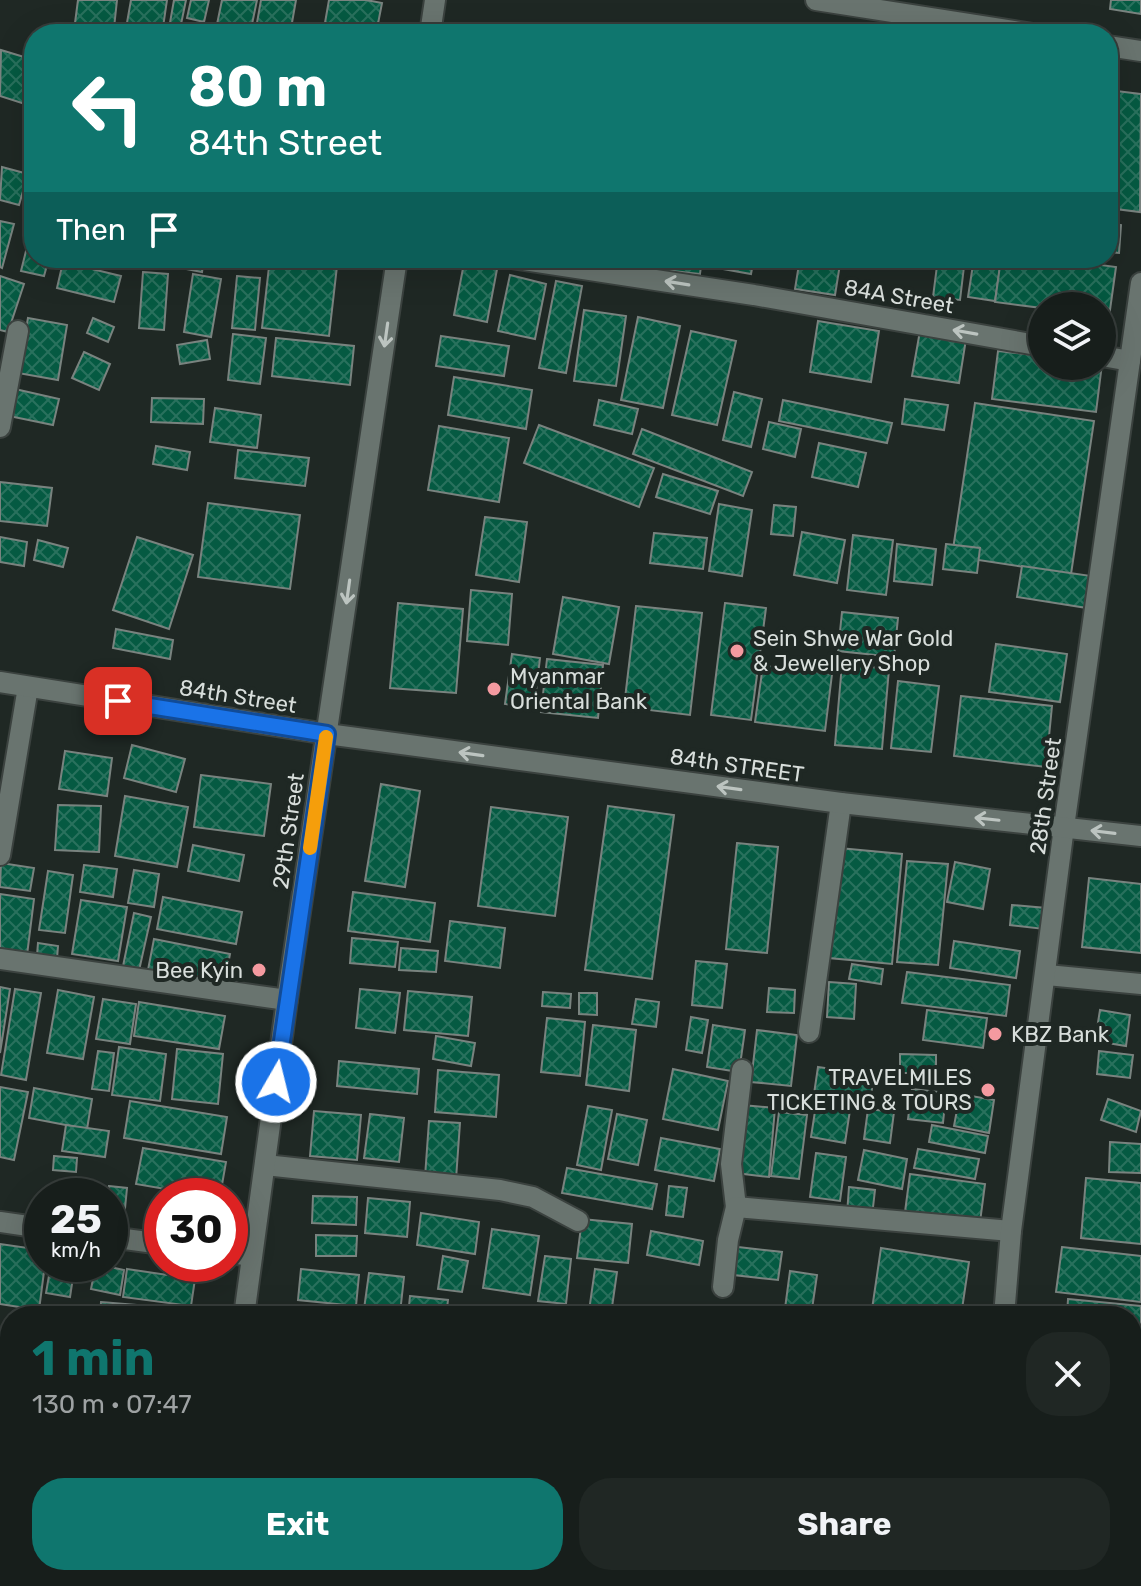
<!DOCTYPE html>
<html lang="en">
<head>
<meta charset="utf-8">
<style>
  :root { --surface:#171e1b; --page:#202724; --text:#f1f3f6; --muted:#9ea2a3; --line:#363c3a; --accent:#0f766e }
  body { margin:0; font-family:Rubik,sans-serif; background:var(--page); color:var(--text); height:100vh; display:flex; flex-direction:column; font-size:30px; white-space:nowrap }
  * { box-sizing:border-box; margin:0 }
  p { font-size:26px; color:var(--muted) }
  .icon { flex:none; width:44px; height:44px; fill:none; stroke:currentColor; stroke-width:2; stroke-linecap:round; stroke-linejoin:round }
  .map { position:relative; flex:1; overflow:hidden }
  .drawer { position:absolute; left:0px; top:1306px; width:1142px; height:280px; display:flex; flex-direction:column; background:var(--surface); border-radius:32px 32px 0 0; box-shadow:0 8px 32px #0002,0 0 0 2px var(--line) }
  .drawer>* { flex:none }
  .hud { position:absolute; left:24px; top:24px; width:1094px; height:244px; border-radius:32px; box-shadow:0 8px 32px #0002,0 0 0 2px var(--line); background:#0f766e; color:#fff; overflow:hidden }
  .buttons { position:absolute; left:1028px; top:292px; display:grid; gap:16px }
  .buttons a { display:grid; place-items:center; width:88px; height:88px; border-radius:50%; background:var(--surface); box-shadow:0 8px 32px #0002,0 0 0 2px var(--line); font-size:40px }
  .speed { position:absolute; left:24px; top:1178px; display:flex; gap:16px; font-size:40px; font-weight:700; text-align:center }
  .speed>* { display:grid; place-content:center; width:104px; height:104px; border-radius:50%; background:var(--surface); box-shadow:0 8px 32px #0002,0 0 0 2px var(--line); line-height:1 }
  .speed small { font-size:20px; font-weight:400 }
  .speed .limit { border:12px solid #d22; background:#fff; color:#111 }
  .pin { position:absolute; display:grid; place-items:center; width:68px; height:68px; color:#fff; margin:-34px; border-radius:16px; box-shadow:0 4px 12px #0006 }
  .me { position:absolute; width:88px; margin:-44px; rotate:8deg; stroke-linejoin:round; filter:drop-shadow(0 0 6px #0008) }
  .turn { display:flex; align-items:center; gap:28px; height:168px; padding:0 32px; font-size:36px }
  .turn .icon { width:104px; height:104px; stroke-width:2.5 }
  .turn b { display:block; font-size:56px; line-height:68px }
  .then { display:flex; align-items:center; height:76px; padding:0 32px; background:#0003; gap:16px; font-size:30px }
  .round { display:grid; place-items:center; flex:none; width:84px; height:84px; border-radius:32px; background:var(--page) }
  .summary { display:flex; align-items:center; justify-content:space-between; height:136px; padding:0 32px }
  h1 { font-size:48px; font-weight:700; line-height:60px; color:var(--accent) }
  .button { display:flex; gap:16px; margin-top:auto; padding:16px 32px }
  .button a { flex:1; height:92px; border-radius:32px; background:var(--accent); color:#fff; font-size:32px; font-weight:700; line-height:92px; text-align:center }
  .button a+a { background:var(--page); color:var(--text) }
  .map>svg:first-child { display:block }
  .building { fill:url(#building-cross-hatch); stroke:#79837f; stroke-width:2 }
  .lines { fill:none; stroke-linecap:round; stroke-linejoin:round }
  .street-casing { stroke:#3b423f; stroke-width:24 }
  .secondary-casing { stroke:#3b423f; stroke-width:24 }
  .street { stroke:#69746f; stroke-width:20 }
  .secondary { stroke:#69746f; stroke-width:20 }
  .oneway { stroke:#bcc4c0 }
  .route-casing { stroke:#114b97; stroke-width:20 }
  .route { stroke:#1a73e8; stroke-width:14 }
  .slow { stroke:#f59e0b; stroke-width:14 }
  .poi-dot { fill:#f49aa0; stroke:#1f2824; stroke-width:3 }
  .labels { text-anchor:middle; stroke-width:8; stroke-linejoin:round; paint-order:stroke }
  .street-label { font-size:22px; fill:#d8dedb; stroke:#1f2824 }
  .poi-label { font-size:22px; fill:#d8dedb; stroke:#1f2824; text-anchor:start }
</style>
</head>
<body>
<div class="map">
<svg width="1141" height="1586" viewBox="0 0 1141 1586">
  <defs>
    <pattern id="building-cross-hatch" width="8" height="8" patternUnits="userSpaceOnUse" patternTransform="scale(2)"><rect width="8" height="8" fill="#055a42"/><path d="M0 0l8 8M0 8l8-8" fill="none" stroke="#29715d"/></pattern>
  </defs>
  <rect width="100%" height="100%" fill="#1f2824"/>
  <g class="building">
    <polygon points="78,0 117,0 114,28 75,23"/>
    <polygon points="131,0 167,0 162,34 125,34"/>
    <polygon points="174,0 186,0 179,34 168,34"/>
    <polygon points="191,0 209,0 204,22 187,18"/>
    <polygon points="222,0 257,0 250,34 215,34"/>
    <polygon points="261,0 296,0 290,34 255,34"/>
    <polygon points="329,0 366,0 382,3 376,34 323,34"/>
    <polygon points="1111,0 1141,0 1141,14 1110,9"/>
    <polygon points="500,26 538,30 538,34 499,34"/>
    <polygon points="554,28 603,33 603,34 554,34"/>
    <polygon points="1,50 34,60 34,73 25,104 0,96"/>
    <polygon points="1108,90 1141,94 1140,212 1108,208"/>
    <polygon points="2,167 28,174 19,205 0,200"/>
    <polygon points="0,221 14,224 2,268 0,267"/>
    <polygon points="1108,223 1121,225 1119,253 1108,252"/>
    <polygon points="32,227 34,258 49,258 44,276 21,271"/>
    <polygon points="151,258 204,258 202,272 150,262"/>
    <polygon points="270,258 337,266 329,336 262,328"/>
    <polygon points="465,258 498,264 487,322 454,315"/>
    <polygon points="571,258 641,258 641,264"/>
    <polygon points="656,258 702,258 700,274 655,269"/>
    <polygon points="708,258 754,258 751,274 706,266"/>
    <polygon points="800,258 841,258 835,295 795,289"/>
    <polygon points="891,258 919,258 919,263 891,261"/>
    <polygon points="938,258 965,258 960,300 933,297"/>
    <polygon points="974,258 1001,261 995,301 968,297"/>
    <polygon points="1001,258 1049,258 1116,267 1109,317 1102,316 1102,306 1042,306 1042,308 995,302"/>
    <polygon points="63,262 121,276 114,302 57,288"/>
    <polygon points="143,272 168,274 164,330 139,328"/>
    <polygon points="193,274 221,279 211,337 184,332"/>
    <polygon points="510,275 546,284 535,339 498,331"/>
    <polygon points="0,276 24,284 8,332 0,330"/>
    <polygon points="237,276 260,278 255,330 232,328"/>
    <polygon points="556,281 582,286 566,373 539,368"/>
    <polygon points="584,310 626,316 616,386 574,381"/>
    <polygon points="638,317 680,326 663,408 621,400"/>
    <polygon points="28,318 67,325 58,380 18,373"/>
    <polygon points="93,318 114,327 108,342 87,333"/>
    <polygon points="818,321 879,331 871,382 810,372"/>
    <polygon points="691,331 736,341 717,425 672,415"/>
    <polygon points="920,331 966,339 959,383 912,376"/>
    <polygon points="233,334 266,338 260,384 228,380"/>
    <polygon points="441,336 509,346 504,376 436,366"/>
    <polygon points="276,338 354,346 350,385 272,376"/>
    <polygon points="207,340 210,359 180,364 177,345"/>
    <polygon points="998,351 1042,356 1042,366 1102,366 1102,364 1096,412 992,399"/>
    <polygon points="84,352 110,364 99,390 72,378"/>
    <polygon points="454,377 532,390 526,429 448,415"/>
    <polygon points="15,389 59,399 53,425 9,416"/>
    <polygon points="734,392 762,399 751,447 723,440"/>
    <polygon points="152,398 204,399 203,424 151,422"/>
    <polygon points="905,399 948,405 944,430 902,424"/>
    <polygon points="599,400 638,409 632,434 594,425"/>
    <polygon points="783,400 892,423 887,443 779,421"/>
    <polygon points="975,403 1094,421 1071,574 952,556"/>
    <polygon points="215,408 261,415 257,448 210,442"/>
    <polygon points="769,422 801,429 795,457 763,449"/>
    <polygon points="539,425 654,468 639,507 524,463"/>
    <polygon points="439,426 509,438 499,502 428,490"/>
    <polygon points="642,429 752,472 743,496 633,454"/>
    <polygon points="819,443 866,453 858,487 812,477"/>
    <polygon points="156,446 190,452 187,470 153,464"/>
    <polygon points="238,450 309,458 305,486 235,478"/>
    <polygon points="663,474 718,491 710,514 656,497"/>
    <polygon points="0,482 52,488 47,526 0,521"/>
    <polygon points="208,503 300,515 290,589 198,577"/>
    <polygon points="719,504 752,510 742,576 709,571"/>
    <polygon points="774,505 796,507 793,536 771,534"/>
    <polygon points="485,517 527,522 519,582 476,575"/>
    <polygon points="802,532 845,540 837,583 794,575"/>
    <polygon points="654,533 707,538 703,569 650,563"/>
    <polygon points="853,535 893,540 886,595 847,590"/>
    <polygon points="0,537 27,542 24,566 0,562"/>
    <polygon points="137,537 193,555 169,629 113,610"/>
    <polygon points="38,540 68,548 63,567 34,560"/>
    <polygon points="897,544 936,549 932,585 894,581"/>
    <polygon points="946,544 980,548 977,573 943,569"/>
    <polygon points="1022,566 1091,576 1087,608 1017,597"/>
    <polygon points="471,590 512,594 508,645 467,641"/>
    <polygon points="563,597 619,607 609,664 553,654"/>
    <polygon points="398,603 463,609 456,693 390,688"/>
    <polygon points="725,603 766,608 751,720 711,715"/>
    <polygon points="636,606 702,613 690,715 624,707"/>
    <polygon points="842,612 898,618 894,657 838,651"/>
    <polygon points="116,629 173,640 170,659 113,648"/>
    <polygon points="996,644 1067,654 1060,702 989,692"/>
    <polygon points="512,654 540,658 534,708 505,704"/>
    <polygon points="547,659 603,665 598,718 541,712"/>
    <polygon points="842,664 889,669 882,749 835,745"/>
    <polygon points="763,665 832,674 825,731 755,722"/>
    <polygon points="898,681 939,686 931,752 891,748"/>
    <polygon points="961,696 1052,706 1046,767 954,756"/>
    <polygon points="132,745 185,759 176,792 124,778"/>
    <polygon points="65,751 112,758 107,796 59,789"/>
    <polygon points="201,775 271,784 264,836 194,827"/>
    <polygon points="381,784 420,791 405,887 365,881"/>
    <polygon points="125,796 188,807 177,867 115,856"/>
    <polygon points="58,805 101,806 99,852 55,850"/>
    <polygon points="608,806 674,815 652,979 585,970"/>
    <polygon points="491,807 568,817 555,916 478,906"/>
    <polygon points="737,843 778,847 767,953 726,949"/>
    <polygon points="193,845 244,855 239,881 188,871"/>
    <polygon points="839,848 902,854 892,964 829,958"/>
    <polygon points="907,861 948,864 938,965 897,962"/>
    <polygon points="955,862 990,869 983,909 947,902"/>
    <polygon points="1,863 34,868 30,891 0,887"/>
    <polygon points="84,865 117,869 113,897 80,892"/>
    <polygon points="134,870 159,874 154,907 128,903"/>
    <polygon points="48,871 73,875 65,933 39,930"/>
    <polygon points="1089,878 1141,884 1141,953 1082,947"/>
    <polygon points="353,892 435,903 430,942 348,931"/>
    <polygon points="0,894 34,899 27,955 0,951"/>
    <polygon points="163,897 242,912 236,944 157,929"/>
    <polygon points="81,900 127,907 118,961 72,954"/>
    <polygon points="1012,905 1046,908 1044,929 1010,925"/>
    <polygon points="134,913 151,917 138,975 122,971"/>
    <polygon points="450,921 505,928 500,968 445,961"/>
    <polygon points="352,938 398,942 395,967 350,963"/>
    <polygon points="154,939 230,954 224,985 148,970"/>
    <polygon points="954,941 1020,951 1016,978 950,968"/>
    <polygon points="38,943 58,946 56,971 36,968"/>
    <polygon points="401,948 438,951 436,972 399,970"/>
    <polygon points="696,961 727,964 722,1008 692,1005"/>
    <polygon points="852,964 883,969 881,984 849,979"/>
    <polygon points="907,972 1010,985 1006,1016 902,1003"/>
    <polygon points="829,982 856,984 854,1019 827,1017"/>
    <polygon points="0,987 10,989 0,1053"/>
    <polygon points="769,988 795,990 794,1013 767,1012"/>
    <polygon points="15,989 41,993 26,1080 1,1075"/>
    <polygon points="360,989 400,993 395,1033 356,1028"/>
    <polygon points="58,990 94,997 83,1059 47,1053"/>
    <polygon points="408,991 472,997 468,1036 404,1030"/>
    <polygon points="543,992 571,994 570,1008 542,1006"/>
    <polygon points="579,993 597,993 597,1015 579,1014"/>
    <polygon points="103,999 136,1004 130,1044 96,1039"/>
    <polygon points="636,999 659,1002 656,1027 632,1024"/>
    <polygon points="139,1002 225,1016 219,1049 134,1036"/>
    <polygon points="927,1010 987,1018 983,1048 923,1040"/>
    <polygon points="1100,1010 1130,1015 1126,1046 1095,1041"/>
    <polygon points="691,1017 708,1020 702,1053 686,1050"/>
    <polygon points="547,1018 585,1022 580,1076 541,1072"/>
    <polygon points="593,1025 636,1030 629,1091 586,1085"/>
    <polygon points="713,1025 745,1030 739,1072 707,1067"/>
    <polygon points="757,1030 797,1035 791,1086 751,1082"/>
    <polygon points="436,1036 475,1043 471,1066 433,1059"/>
    <polygon points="119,1047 166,1054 160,1101 112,1095"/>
    <polygon points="177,1049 223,1054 218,1104 172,1099"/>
    <polygon points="98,1051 114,1053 109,1091 92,1089"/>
    <polygon points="1099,1051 1133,1055 1130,1078 1097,1074"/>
    <polygon points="900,1054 936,1055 936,1073 900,1073"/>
    <polygon points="339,1061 419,1069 417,1094 337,1086"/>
    <polygon points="818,1067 874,1075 870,1102 814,1094"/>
    <polygon points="673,1069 728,1081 718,1130 663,1119"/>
    <polygon points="438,1070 499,1075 496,1117 435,1112"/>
    <polygon points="0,1087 28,1092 14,1160 0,1157"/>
    <polygon points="34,1088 92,1099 87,1129 29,1118"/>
    <polygon points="912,1089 946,1093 943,1123 908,1119"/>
    <polygon points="960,1094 994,1100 989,1133 954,1126"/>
    <polygon points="1108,1099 1141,1111 1136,1132 1101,1120"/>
    <polygon points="130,1101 227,1117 221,1154 124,1138"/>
    <polygon points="742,1105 775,1108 769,1177 736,1173"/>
    <polygon points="816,1105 850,1110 845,1143 811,1137"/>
    <polygon points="588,1106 612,1110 601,1170 577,1165"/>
    <polygon points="868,1109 894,1112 890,1143 864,1139"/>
    <polygon points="314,1111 361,1115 357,1160 310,1156"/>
    <polygon points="779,1112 807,1115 799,1179 771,1176"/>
    <polygon points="370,1114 404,1118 399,1162 364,1158"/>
    <polygon points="617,1114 647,1120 638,1165 608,1159"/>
    <polygon points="429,1121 460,1123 456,1179 425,1177"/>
    <polygon points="66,1125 109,1131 105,1157 62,1151"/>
    <polygon points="932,1125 988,1136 985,1153 929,1142"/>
    <polygon points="661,1138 720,1149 714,1181 655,1170"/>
    <polygon points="1110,1142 1141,1144 1141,1173 1109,1172"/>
    <polygon points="143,1148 226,1162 220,1196 206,1196 136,1184"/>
    <polygon points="918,1149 979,1159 975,1179 914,1168"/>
    <polygon points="864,1150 907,1159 902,1189 858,1180"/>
    <polygon points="816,1153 846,1157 840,1201 810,1197"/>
    <polygon points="54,1156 77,1158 76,1172 53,1170"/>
    <polygon points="567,1168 657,1184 652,1209 562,1193"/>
    <polygon points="910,1174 985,1184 980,1222 905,1212"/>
    <polygon points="1086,1178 1141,1183 1141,1244 1081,1238"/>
    <polygon points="70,1180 91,1183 89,1196 68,1196"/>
    <polygon points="109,1186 127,1188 123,1229 110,1228"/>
    <polygon points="669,1186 687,1188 683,1217 666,1215"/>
    <polygon points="849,1187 875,1190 872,1216 847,1214"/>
    <polygon points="313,1196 357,1197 356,1225 312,1223"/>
    <polygon points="368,1198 410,1202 407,1237 365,1233"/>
    <polygon points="421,1213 479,1222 475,1254 417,1245"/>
    <polygon points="582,1219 632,1224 628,1263 577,1258"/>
    <polygon points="492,1229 539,1236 530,1295 483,1288"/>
    <polygon points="651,1231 703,1241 699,1265 647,1255"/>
    <polygon points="316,1235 357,1236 356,1256 316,1256"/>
    <polygon points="0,1244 42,1250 42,1264 45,1264 39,1310 0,1304"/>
    <polygon points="738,1247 782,1252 778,1280 734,1275"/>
    <polygon points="1062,1247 1141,1256 1141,1302 1056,1292"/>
    <polygon points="881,1248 969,1262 961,1316 871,1316"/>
    <polygon points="443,1256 468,1261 462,1292 438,1289"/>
    <polygon points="545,1256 571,1259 566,1304 538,1301"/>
    <polygon points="51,1264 75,1264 70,1297 46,1293"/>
    <polygon points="96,1264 124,1270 120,1295 91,1289"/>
    <polygon points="127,1269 195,1279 191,1306 123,1297"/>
    <polygon points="301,1269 359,1275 356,1306 298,1300"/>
    <polygon points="595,1269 617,1272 611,1314 589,1311"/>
    <polygon points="790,1271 817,1275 811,1316 784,1316"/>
    <polygon points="369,1273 404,1277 400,1313 364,1309"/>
    <polygon points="410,1296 448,1300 446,1316 408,1316"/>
    <polygon points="1068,1299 1141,1306 1141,1325 1132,1324 1132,1316 1067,1316"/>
    <polygon points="101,1302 148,1306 147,1316 100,1316"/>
    <polygon points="297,1308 358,1316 296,1316"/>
    <polygon points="70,1309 97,1313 97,1316 69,1316"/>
    <polygon points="1132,1329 1141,1331 1141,1371 1132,1370"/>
    <polygon points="0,1340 10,1342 10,1404 0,1402"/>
    <polygon points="1132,1395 1141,1396 1140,1424 1132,1423"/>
    <polygon points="1132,1430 1141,1430 1141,1459 1132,1458"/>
    <polygon points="1132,1468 1141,1469 1141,1547 1132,1547"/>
    <polygon points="17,1576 42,1576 42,1586 16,1586"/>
    <polygon points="47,1576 74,1576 73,1586 46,1586"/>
    <polygon points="83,1576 115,1576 160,1583 160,1586 82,1586"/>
    <polygon points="236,1576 341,1576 340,1586 235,1586"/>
    <polygon points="379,1576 429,1576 428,1586 377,1586"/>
    <polygon points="442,1576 492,1576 501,1577 500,1586 440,1586"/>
    <polygon points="520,1576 546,1576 545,1586 518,1586"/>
    <polygon points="555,1576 588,1580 587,1586 553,1586"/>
    <polygon points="596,1578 616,1580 615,1586 595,1586"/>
  </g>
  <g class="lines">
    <g class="street-casing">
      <g id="street">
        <polyline points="816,0 1033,34"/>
        <polyline points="430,34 435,0"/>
        <polyline points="1108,46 1141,51"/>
        <polyline points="511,258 754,295 1042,346"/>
        <polyline points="1102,356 1130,361"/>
        <polyline points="0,427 18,331"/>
        <polyline points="0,855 28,687"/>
        <polyline points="0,959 287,1000"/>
        <polyline points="1047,975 1141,984"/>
        <polyline points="809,1032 841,803"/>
        <polyline points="265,1165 500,1190 533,1197 578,1221"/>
        <polyline points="736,1207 731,1164 742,1070"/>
        <polyline points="0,1222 42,1228"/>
        <polyline points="110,1237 162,1244"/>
        <polyline points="230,1253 252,1256"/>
        <polyline points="723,1287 728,1240 736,1207 1011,1231"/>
        <polyline points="244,1316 287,1000 397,258"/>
        <polyline points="1004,1316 1011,1231 1064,827 1141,283"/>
        <polyline points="1132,1373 1141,1374"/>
        <polyline points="0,1510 10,1450"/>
        <polyline points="1104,1576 1141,1581"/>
        <polyline points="208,1586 209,1576"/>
        <polyline points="433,1586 434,1576"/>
        <polyline points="708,1586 710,1576"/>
        <polyline points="973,1586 974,1576"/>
      </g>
    </g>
    <g class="secondary-casing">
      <polyline id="secondary" points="0,682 327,734 841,803 1141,836"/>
    </g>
    <use href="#street" class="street"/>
    <use href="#secondary" class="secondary"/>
  </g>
  <defs><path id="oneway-shaft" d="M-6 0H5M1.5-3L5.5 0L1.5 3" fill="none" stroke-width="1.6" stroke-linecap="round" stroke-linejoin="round" transform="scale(2)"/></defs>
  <g class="oneway">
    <use href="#oneway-shaft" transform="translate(677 283) rotate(-171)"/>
    <use href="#oneway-shaft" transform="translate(965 332) rotate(-170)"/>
    <use href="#oneway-shaft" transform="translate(386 335) rotate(98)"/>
    <use href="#oneway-shaft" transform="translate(348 592) rotate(98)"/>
    <use href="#oneway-shaft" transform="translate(471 754) rotate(-172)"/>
    <use href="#oneway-shaft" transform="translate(729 788) rotate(-172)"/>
    <use href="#oneway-shaft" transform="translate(987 819) rotate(-174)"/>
    <use href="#oneway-shaft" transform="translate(1103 832) rotate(-173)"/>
  </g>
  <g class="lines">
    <g class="route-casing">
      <polyline id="route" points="118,701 327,734 276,1082"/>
    </g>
    <use href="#route" class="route"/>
    <polyline class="slow" points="310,848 326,737"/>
  </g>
  <g class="poi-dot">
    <circle cx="737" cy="651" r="8"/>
    <circle cx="494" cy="689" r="8"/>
    <circle cx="259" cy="970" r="8"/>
    <circle cx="995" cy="1034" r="8"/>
    <circle cx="988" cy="1090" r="8"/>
  </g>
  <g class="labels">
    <g class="street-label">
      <text transform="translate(899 296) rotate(10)" y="8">84A Street</text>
      <text transform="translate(238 696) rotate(9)" y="8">84th Street</text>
      <text transform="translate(737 765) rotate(8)" y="8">84th STREET</text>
      <text transform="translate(1045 796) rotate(-82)" y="8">28th Street</text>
      <text transform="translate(288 831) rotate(-82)" y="8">29th Street</text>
    </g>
    <g class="poi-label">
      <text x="753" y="646">Sein Shwe War Gold<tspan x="753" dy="25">&amp; Jewellery Shop</tspan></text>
      <text x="510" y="684">Myanmar<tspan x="510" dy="25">Oriental Bank</tspan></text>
      <text x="243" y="978" text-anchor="end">Bee Kyin</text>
      <text x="1011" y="1042">KBZ Bank</text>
      <text x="972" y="1085" text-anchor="end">TRAVELMILES<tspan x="972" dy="25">TICKETING &amp; TOURS</tspan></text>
    </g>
  </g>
</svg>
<div class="buttons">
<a><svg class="icon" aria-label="layers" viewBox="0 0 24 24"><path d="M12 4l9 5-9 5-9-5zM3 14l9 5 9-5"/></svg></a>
</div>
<div class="speed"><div>25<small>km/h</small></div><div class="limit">30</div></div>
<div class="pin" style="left:118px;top:701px;background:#d93025"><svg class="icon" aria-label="arrive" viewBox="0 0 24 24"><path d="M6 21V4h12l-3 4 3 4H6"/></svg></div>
<svg class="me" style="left:276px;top:1082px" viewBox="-20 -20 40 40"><circle r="17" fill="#1a73e8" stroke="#fff" stroke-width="3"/><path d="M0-11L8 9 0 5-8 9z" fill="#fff"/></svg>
<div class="hud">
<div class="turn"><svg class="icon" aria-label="left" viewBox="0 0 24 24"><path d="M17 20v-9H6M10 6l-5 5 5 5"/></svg><div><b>80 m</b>84th Street</div></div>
<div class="then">Then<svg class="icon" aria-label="arrive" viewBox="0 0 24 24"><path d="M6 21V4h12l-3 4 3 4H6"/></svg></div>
</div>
<section class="drawer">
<div class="summary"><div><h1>1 min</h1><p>130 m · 07:47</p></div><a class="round"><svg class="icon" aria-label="close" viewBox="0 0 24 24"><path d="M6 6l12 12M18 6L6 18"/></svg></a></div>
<div class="button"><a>Exit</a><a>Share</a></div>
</section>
</div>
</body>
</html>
